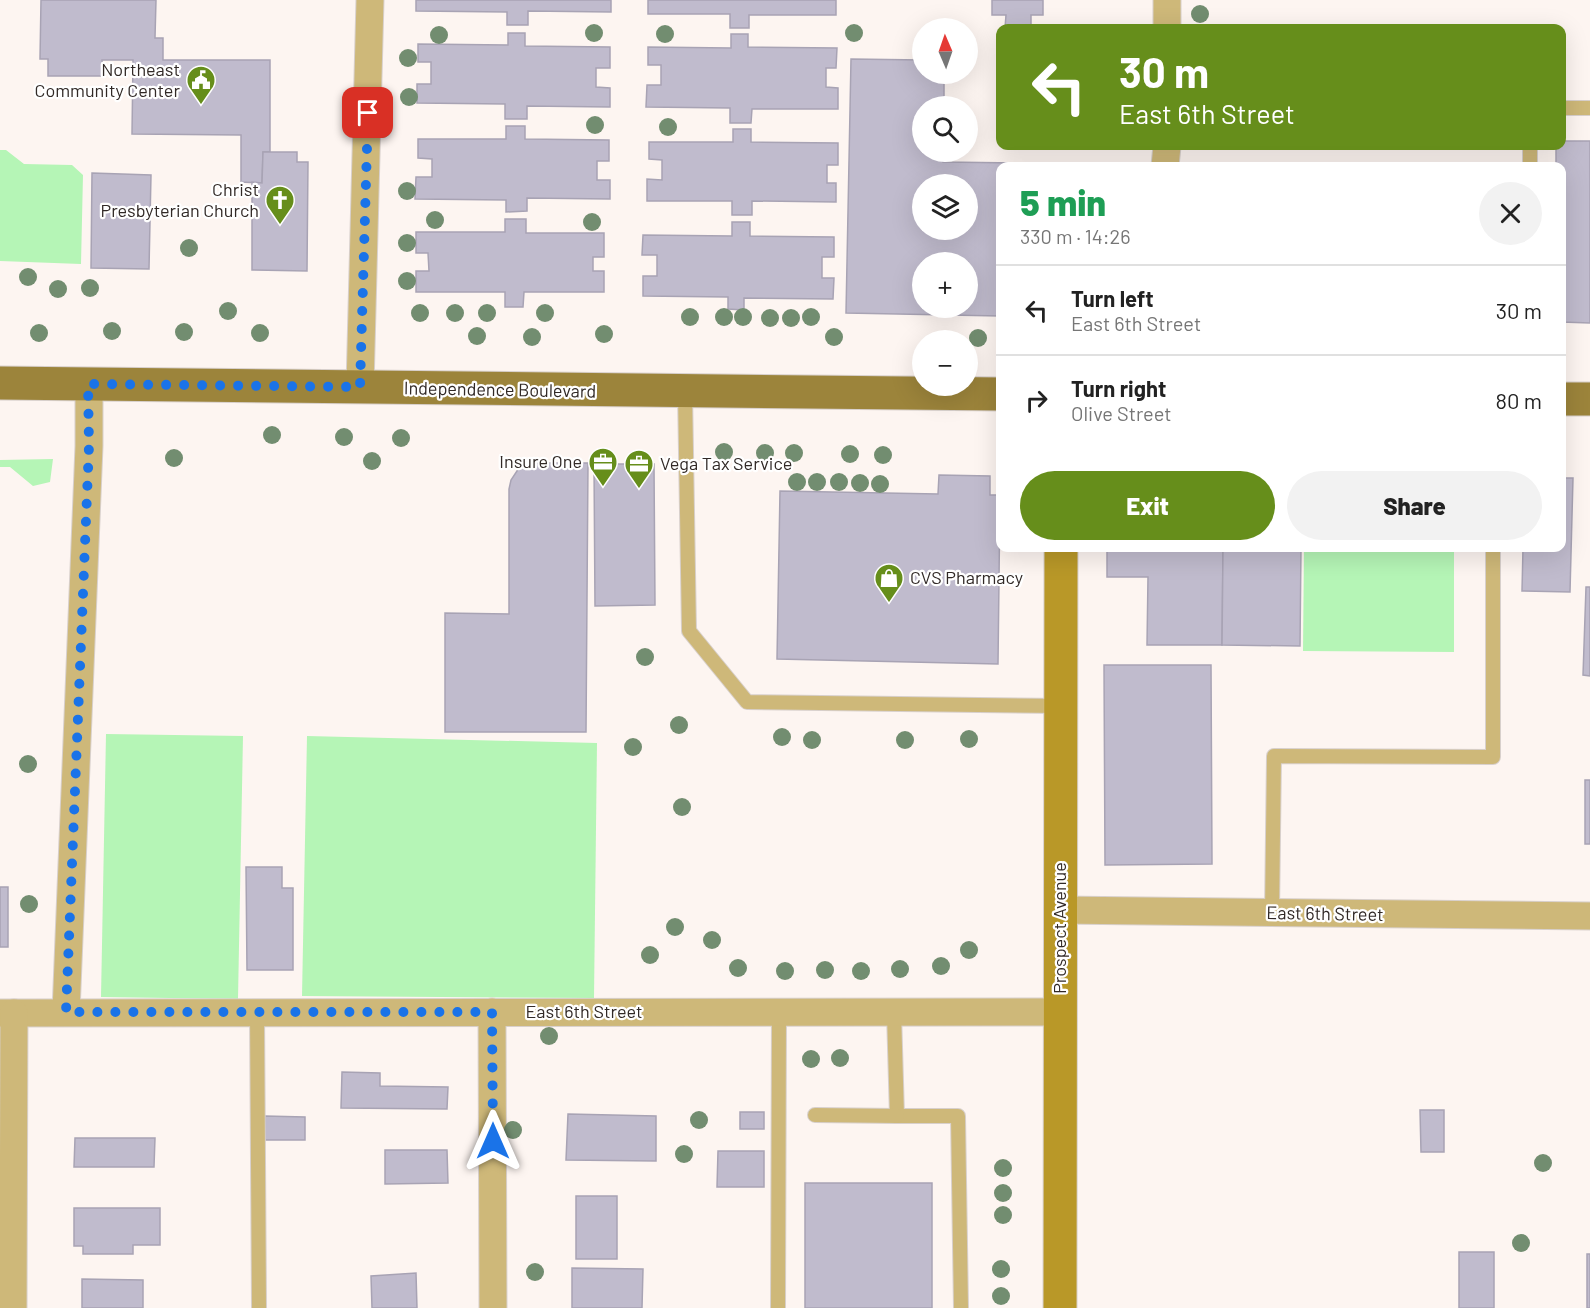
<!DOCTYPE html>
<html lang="en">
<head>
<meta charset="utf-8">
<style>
  :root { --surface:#fff; --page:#f2f2f2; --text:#222; --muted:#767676; --line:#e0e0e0; --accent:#668e1b }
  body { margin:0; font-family:Barlow,sans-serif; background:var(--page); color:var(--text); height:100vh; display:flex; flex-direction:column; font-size:22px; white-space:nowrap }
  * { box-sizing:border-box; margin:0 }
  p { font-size:20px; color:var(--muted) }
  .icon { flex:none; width:33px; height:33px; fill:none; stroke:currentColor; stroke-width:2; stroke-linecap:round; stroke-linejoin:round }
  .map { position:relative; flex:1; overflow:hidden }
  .panel { position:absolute; left:996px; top:162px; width:570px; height:390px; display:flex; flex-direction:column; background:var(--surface); border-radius:12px; box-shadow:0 6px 24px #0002 }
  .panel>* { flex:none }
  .banner { position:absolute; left:996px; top:24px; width:570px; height:126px; border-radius:12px; box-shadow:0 6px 24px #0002; background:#668e1b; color:#fff; overflow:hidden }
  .needle { width:39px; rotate:358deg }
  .fabs { position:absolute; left:912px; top:18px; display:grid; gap:12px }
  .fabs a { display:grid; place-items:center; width:66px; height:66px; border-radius:50%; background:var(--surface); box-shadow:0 6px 24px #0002; font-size:30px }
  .pin { position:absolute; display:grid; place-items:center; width:51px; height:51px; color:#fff; margin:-26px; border-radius:12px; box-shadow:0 3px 9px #0006 }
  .me { position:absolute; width:66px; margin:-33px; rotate:0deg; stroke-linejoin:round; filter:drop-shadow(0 0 4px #0008) }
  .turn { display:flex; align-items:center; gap:21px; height:126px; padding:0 24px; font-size:27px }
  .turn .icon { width:78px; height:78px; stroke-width:2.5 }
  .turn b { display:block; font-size:42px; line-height:51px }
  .round { display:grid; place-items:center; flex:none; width:63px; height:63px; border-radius:32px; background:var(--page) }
  .summary { display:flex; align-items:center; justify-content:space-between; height:102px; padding:0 24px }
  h1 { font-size:36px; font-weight:800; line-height:45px; color:#1e9e55 }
  .primary-button { display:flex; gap:12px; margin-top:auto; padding:12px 24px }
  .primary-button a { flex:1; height:69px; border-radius:36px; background:var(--accent); color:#fff; font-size:24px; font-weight:800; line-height:69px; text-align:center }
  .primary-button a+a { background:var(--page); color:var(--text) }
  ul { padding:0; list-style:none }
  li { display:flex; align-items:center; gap:18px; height:90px; padding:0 24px; border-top:2px solid var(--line) }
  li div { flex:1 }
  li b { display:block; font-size:22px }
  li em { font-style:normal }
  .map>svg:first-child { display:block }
  .green { fill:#b5f5b6 }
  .building { fill:#c0bbcd; stroke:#a8a3b4; stroke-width:1.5; fill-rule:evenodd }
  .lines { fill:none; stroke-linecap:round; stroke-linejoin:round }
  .lane-casing { stroke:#d8d0cc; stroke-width:16 }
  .street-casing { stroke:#d8d0cc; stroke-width:29 }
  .secondary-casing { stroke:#d8d0cc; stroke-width:35 }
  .primary-casing { stroke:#d8d0cc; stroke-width:35 }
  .lane { stroke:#ceb879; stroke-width:14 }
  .street { stroke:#ceb879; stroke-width:27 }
  .secondary { stroke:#b99828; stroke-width:33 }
  .primary { stroke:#9c843b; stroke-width:33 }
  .tree { fill:#728d70 }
  .route { stroke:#1a73e8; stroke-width:10; stroke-dasharray:0 18 }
  .labels { text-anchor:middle; stroke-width:4.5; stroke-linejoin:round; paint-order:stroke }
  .poi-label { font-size:18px; fill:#312926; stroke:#fff; text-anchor:end }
  .street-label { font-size:18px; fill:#312926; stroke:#fff }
</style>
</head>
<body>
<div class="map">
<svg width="1590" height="1308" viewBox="0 0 1590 1308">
  <rect width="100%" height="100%" fill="#fdf5f1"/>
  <g class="green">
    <polygon points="0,150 6,150 24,164 72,165 83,175 81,264 0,261"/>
    <polygon points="53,459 50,482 33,486 10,467 0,467 0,460"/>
    <polygon points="1304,548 1454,548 1454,652 1303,651"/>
    <polygon points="106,734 243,736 238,999 101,997"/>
    <polygon points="307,736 597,743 594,998 302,996"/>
  </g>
  <g class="building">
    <polygon points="41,0 156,0 155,38 163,38 163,60 270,60 270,152 263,152 262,183 241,182 241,135 132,134 133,60 102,60 103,76 48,76 48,59 40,59"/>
    <polygon points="416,0 611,0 611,12 528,11 528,25 507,25 507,12 416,11"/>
    <polygon points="648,0 836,0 836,15 749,15 749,28 730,28 730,14 648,14"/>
    <polygon points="992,0 1043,0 1043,15 1031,15 1031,28 1005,28 1006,15 992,15"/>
    <polygon points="508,33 525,33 525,46 610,47 610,68 596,68 596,87 610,88 610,107 527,106 527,119 505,119 505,104 417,103 417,84 431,84 431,62 418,62 418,44 508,45"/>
    <polygon points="731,34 748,34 748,47 837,48 836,68 826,68 826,87 838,88 838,109 752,109 751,123 730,123 730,108 646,107 647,85 661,85 661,65 648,65 648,47 731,48"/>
    <path d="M851 59 922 60V74H944V106H922V152H943V162L1102 164V166H1000V316L846 313ZM922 184H968V230H922ZM922 262H968V308H922Z"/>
    <polygon points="506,126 525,126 525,139 609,140 609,161 597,161 597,180 610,180 610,199 527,198 527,211 506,212 506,200 415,199 416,177 432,177 432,159 418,158 418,139 506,139"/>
    <polygon points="733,129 751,129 751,142 838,143 838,165 827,165 827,183 836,183 836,202 752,201 752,215 732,215 732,201 647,201 647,179 662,180 662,160 649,159 649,142 733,142"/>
    <polygon points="1562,141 1590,141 1590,323 1562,322 1562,166 1556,166 1556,146 1562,146"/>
    <polygon points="263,152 297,152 297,162 308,162 307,271 252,270 252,182 262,183"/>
    <polygon points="92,173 151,175 149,269 91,268"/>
    <polygon points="505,219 526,219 526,233 604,233 604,257 593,257 593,271 604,271 604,292 524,292 523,307 505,307 505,292 416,292 416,271 429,271 428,253 416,253 416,232 505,232"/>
    <polygon points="732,222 750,222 750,236 834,237 834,257 822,257 822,278 834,278 833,299 744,298 744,310 728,309 728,297 643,296 643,276 657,276 657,255 642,255 643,235 732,236"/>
    <polygon points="534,463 588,463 586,732 445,732 445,613 509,614 509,489 511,480 519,468"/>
    <polygon points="594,464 654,464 655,605 595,606"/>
    <polygon points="939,475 990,476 990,495 1000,495 998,664 777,659 780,491 938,494"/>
    <polygon points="1562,478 1573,478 1570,592 1522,591 1523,548 1562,548"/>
    <polygon points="1107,548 1223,548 1222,645 1147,645 1148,577 1107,577"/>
    <polygon points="1223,548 1301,548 1300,646 1222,645"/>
    <polygon points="1586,587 1590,587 1590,676 1583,675"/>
    <polygon points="1104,665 1211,665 1212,864 1105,865"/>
    <rect x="1585" y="780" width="5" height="64"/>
    <polygon points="246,867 282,867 282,888 293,888 293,970 247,970"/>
    <rect x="0" y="887" width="8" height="60"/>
    <polygon points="342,1072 380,1073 380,1086 448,1087 447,1109 341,1108"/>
    <polygon points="1420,1110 1444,1110 1444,1152 1421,1152"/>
    <rect x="740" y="1112" width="24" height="17"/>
    <polygon points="568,1114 656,1116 656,1161 566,1160"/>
    <polygon points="265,1116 305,1117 305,1140 265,1140"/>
    <polygon points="75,1138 155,1138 154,1167 74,1167"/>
    <polygon points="385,1150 447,1150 448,1183 385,1184"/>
    <polygon points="718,1151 764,1151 764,1187 717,1187"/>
    <rect x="805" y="1183" width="127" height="125"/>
    <rect x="576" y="1196" width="41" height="63"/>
    <polygon points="74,1208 160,1208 160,1245 133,1245 133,1254 83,1254 83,1246 74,1246"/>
    <rect x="1459" y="1252" width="35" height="56"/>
    <rect x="1587" y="1254" width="3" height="54"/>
    <polygon points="572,1268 643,1269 642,1308 572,1308"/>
    <polygon points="416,1273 417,1308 372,1308 371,1276"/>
    <polygon points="82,1279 143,1280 143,1308 82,1308"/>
  </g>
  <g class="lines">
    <g class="lane-casing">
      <g id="lane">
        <polyline points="1562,108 1590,108"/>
        <polyline points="1530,166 1530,146"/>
        <polyline points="685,392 689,631 747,702 1061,706"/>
        <polyline points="1272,913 1274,756 1493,757 1493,548"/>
        <polyline points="257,1011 259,1308"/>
        <polyline points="894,1013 897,1116 958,1116 961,1308"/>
        <polyline points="815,1115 897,1116"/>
        <polyline points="778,1308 779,1012"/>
      </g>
    </g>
    <g class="street-casing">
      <g id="street">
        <polyline points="1167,28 1167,0"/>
        <polyline points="1165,166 1167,146"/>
        <polyline points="360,387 370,0"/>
        <polyline points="1060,910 1590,916"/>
        <polyline points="66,1012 89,446 89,384"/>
        <polyline points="492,1012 493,1308"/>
        <polyline points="0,1013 1061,1012"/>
        <polyline points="13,1308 14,1013"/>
      </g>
    </g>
    <g class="secondary-casing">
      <polyline id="secondary" points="1060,1308 1061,548"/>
    </g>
    <g class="primary-casing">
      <g id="primary">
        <polyline points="0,383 1000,394"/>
        <polyline points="1562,399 1590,399"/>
      </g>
    </g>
    <use href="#lane" class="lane"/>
    <use href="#street" class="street"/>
    <use href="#secondary" class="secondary"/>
    <use href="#primary" class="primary"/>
  </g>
  <g class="tree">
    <circle cx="1200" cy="14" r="9"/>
    <circle cx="594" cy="33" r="9"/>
    <circle cx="854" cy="33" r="9"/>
    <circle cx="665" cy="34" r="9"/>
    <circle cx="439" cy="35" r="9"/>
    <circle cx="408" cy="58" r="9"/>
    <circle cx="409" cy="97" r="9"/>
    <circle cx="595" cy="125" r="9"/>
    <circle cx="668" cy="127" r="9"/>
    <circle cx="382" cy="129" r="9"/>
    <circle cx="407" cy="191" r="9"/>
    <circle cx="435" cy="220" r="9"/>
    <circle cx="592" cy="222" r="9"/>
    <circle cx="407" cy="243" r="9"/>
    <circle cx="189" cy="248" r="9"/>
    <circle cx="28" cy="277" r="9"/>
    <circle cx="407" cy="281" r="9"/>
    <circle cx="90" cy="288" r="9"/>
    <circle cx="58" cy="289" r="9"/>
    <circle cx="228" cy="311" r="9"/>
    <circle cx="420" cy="313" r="9"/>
    <circle cx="455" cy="313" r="9"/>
    <circle cx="487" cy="313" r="9"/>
    <circle cx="545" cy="313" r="9"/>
    <circle cx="690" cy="317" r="9"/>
    <circle cx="724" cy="317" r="9"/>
    <circle cx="743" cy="317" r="9"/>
    <circle cx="811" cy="317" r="9"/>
    <circle cx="770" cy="318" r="9"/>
    <circle cx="791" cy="318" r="9"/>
    <circle cx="112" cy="331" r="9"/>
    <circle cx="184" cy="332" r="9"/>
    <circle cx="39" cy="333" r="9"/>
    <circle cx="260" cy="333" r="9"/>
    <circle cx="604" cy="334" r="9"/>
    <circle cx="477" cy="336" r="9"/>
    <circle cx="532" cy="337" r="9"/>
    <circle cx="834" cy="337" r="9"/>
    <circle cx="978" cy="338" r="9"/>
    <circle cx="272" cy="435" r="9"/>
    <circle cx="344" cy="437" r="9"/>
    <circle cx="401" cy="438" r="9"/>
    <circle cx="724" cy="452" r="9"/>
    <circle cx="765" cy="453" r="9"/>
    <circle cx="794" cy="453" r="9"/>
    <circle cx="850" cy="454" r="9"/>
    <circle cx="883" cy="455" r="9"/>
    <circle cx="174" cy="458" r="9"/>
    <circle cx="372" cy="461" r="9"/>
    <circle cx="797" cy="482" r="9"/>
    <circle cx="817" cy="482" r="9"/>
    <circle cx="839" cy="482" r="9"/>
    <circle cx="860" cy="483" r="9"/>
    <circle cx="880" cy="484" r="9"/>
    <circle cx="645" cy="657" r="9"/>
    <circle cx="679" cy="725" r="9"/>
    <circle cx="782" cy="737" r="9"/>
    <circle cx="969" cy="739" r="9"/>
    <circle cx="812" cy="740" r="9"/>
    <circle cx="905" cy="740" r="9"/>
    <circle cx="633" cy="747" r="9"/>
    <circle cx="28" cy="764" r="9"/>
    <circle cx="682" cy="807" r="9"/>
    <circle cx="29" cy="904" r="9"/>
    <circle cx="675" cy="927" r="9"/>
    <circle cx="712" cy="940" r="9"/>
    <circle cx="969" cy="950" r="9"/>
    <circle cx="650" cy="955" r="9"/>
    <circle cx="941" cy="966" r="9"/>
    <circle cx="738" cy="968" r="9"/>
    <circle cx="900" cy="969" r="9"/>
    <circle cx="825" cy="970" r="9"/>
    <circle cx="785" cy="971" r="9"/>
    <circle cx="861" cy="971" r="9"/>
    <circle cx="549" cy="1036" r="9"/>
    <circle cx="840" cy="1058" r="9"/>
    <circle cx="811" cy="1059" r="9"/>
    <circle cx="699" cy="1120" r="9"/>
    <circle cx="513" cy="1130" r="9"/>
    <circle cx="684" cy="1154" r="9"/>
    <circle cx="1543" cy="1163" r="9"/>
    <circle cx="1003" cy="1168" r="9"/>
    <circle cx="1003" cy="1193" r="9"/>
    <circle cx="1003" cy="1215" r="9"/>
    <circle cx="1521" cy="1243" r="9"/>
    <circle cx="1001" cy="1269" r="9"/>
    <circle cx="535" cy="1272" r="9"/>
    <circle cx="1001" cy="1296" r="9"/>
  </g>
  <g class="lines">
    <polyline class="route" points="368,113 360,387 88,384 89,446 66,1012 492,1012 493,1141"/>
  </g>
  <defs>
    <g id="civic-pin" transform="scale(1.5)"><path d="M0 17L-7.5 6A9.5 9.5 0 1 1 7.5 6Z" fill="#668e1b" stroke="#fff"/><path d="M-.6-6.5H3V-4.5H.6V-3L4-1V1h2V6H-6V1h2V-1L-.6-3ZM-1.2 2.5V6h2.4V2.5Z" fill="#fff"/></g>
    <g id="church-pin" transform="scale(1.5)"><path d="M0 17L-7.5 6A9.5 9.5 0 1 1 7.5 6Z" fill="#668e1b" stroke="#fff"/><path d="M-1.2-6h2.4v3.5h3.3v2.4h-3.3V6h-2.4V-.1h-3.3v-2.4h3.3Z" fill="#fff"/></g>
    <g id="office-pin" transform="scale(1.5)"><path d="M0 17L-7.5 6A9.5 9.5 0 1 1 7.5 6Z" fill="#668e1b" stroke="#fff"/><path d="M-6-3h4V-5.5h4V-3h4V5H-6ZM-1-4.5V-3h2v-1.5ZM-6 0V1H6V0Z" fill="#fff"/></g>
    <g id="shop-pin" transform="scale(1.5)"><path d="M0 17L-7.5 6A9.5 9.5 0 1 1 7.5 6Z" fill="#668e1b" stroke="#fff"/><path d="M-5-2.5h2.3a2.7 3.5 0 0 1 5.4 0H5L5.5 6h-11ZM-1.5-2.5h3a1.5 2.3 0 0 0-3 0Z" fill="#fff"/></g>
  </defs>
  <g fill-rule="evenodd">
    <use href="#civic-pin" x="201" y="80"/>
    <use href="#church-pin" x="280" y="200"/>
    <use href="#office-pin" x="603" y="462"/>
    <use href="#office-pin" x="639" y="464"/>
    <use href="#shop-pin" x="889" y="578"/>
  </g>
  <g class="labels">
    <g class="poi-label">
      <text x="180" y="76">Northeast<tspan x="180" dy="21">Community Center</tspan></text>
      <text x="259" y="196">Christ<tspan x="259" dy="21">Presbyterian Church</tspan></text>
      <text x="582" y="468">Insure One</text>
      <text x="660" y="470" text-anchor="start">Vega Tax Service</text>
      <text x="910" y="584" text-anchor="start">CVS Pharmacy</text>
    </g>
    <g class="street-label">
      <text transform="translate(500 390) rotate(1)" y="6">Independence Boulevard</text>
      <text transform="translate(1325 914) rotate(1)" y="6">East 6th Street</text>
      <text transform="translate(1060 928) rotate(-90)" y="6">Prospect Avenue</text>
      <text x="584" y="1018">East 6th Street</text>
    </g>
  </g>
</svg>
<div class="fabs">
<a><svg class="needle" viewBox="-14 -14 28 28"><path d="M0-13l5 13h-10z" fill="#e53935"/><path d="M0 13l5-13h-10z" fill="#767676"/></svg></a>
<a><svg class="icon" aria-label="search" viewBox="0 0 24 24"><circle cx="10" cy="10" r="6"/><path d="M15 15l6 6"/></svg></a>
<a><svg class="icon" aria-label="layers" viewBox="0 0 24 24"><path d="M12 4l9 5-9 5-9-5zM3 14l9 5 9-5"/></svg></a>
<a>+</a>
<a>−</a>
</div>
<div class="pin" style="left:368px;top:113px;background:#d93025"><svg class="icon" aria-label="arrive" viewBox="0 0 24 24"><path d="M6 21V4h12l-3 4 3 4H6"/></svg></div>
<svg class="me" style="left:493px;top:1141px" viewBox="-20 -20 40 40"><path d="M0-17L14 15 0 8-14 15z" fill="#1a73e8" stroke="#fff" stroke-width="4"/></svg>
<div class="banner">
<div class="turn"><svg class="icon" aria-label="left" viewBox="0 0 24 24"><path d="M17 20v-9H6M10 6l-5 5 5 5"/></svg><div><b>30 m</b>East 6th Street</div></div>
</div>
<section class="panel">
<div class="summary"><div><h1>5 min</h1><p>330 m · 14:26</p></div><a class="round"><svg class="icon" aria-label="close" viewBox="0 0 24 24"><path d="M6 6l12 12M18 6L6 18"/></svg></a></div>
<ul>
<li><svg class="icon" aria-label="left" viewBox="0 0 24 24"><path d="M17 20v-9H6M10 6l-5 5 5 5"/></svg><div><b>Turn left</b><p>East 6th Street</p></div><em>30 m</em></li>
<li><svg class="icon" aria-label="right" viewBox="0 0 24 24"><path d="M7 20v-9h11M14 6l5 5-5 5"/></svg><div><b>Turn right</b><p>Olive Street</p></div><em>80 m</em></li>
</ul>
<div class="primary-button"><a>Exit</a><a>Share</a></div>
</section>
</div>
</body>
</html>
